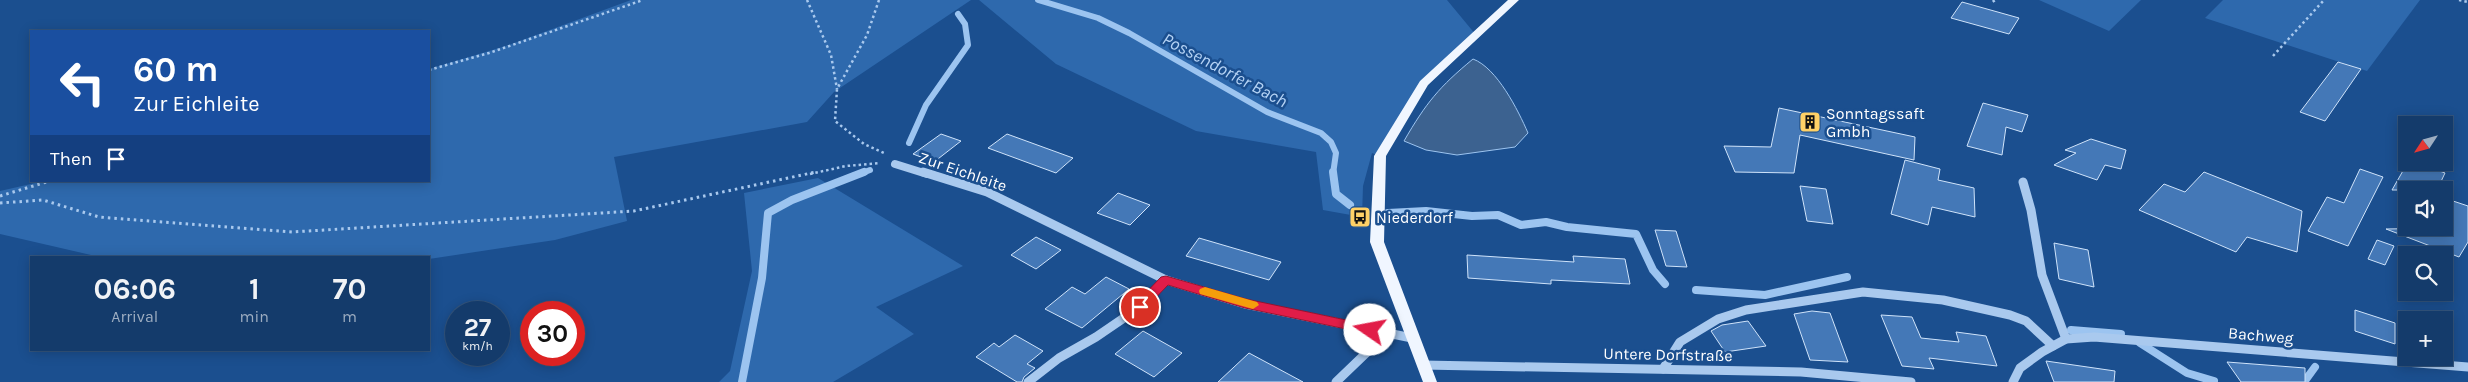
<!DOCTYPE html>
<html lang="en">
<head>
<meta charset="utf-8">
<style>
  :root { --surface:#143b6b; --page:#1d4271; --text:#f1f3f6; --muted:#9dadc1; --line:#33557e }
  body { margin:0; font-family:Karla,sans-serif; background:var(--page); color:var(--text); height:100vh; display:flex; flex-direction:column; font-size:19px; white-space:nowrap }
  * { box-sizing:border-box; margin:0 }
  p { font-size:16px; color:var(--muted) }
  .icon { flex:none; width:28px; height:28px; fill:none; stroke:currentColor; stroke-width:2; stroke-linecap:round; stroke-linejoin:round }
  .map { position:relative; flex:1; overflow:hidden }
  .side { position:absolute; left:30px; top:256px; width:400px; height:95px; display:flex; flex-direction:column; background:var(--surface); border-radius:0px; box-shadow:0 2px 12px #0003,0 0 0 1px var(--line) }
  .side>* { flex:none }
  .top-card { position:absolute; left:30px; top:30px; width:400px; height:152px; border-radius:0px; box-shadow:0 2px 12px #0003,0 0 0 1px var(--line); background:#1a4fa0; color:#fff; overflow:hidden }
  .needle { width:32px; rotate:234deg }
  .tools { position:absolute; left:2398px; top:116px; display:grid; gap:10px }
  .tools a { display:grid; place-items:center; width:55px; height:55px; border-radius:0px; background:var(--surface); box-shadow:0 2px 12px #0003,0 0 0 1px var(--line); font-size:25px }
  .speed { position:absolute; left:445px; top:301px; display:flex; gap:10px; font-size:25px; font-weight:700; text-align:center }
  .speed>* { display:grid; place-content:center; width:65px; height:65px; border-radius:50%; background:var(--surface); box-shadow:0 2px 12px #0003,0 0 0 1px var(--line); line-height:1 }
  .speed small { font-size:12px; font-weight:400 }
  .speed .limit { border:8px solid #d22; background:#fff; color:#111 }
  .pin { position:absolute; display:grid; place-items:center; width:42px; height:42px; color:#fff; margin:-21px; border:2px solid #fff; border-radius:50%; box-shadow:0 1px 5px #0007 }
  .me { position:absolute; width:55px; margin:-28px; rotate:282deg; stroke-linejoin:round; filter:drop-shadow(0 0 4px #0008) }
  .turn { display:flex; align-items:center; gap:18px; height:105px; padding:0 20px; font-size:22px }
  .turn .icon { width:65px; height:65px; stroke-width:2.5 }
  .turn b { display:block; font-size:35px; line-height:42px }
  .then { display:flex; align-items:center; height:48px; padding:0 20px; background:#0003; gap:10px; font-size:19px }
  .eta { display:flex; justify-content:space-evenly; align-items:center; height:85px; text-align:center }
  .eta b { font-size:30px; font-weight:700; line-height:35px }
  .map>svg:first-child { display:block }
  .green { fill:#2e69ad }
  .water { fill:#3c6290; stroke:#9cc4f0 }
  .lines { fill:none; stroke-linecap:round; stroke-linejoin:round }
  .stream-far1 { stroke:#9cc4f0; stroke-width:6 }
  .stream { stroke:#9cc4f0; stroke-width:8 }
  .building { fill:#4478b7; stroke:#cfe3fa }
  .path-far1 { stroke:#a9c9ee; stroke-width:2.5; stroke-dasharray:2.5 3; stroke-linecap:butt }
  .path { stroke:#a9c9ee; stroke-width:3; stroke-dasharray:2.5 4; stroke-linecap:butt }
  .minor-far1 { stroke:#a9c9ee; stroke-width:8 }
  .minor { stroke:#a9c9ee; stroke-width:9 }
  .major { fill:#f0f6ff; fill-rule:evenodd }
  .route { fill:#e11d48; stroke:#92132f }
  .slow { fill:#f59e0b }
  .labels { text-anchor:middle; stroke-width:5; stroke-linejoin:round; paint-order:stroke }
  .poi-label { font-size:16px; fill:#fff; stroke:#1b4f8f; text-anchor:start }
  .street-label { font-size:16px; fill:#fff; stroke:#1b4f8f }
  .water-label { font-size:18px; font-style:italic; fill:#b5d3f5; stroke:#1b4f8f }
</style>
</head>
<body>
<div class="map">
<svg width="2468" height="382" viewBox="0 0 2468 382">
  <rect width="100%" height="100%" fill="#1b4f8f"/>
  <g class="green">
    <polygon points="631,0 971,0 834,92 807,122 614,157 627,221 555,240 429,259 429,258 104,258 0,234 0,191 44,181 429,181 429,69 509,45"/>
    <polygon points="979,0 1447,0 1476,35 1424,83 1380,156 1372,153 1363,186 1362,217 1323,210 1316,152 1196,131 1056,64"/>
    <polygon points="2039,0 2141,0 2109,31"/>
    <polygon points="2223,0 2420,0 2367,71 2205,18"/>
    <polygon points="818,178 963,266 876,307 914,334 833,382 719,382 730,371 752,271 744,193"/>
  </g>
  <path class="water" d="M1473 59C1497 68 1518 110 1528 133L1515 147 1457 155 1426 150 1404 141C1426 103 1439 87 1473 59Z"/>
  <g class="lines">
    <g class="stream-far1">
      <polyline points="1038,0 1098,18 1129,33 1267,112 1321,133 1331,142 1336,153 1333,174"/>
      <polyline points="909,143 926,105 968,45 965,24 958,14"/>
      <polyline points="860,174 870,170"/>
    </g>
    <g class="stream">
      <polyline points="1333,172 1336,194 1350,205"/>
      <polyline points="1388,213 1426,211 1472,216 1498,215 1521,225 1546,222 1567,227 1636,234 1653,270 1665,284"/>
      <polyline points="1696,290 1765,295 1847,277"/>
      <polyline points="2071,330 2121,334"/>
      <polyline points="2140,343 2187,373 2214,381"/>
      <polyline points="742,382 762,278 768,213 792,200 864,172"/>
      <polyline points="2304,382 2315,367"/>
    </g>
  </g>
  <g class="building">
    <polygon points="1962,2 2019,18 2009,34 1951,18"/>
    <polygon points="2338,62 2361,69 2325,121 2300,112"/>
    <polygon points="1983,103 2028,115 2022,132 2006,127 2002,155 1967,146"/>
    <polygon points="1779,108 1915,137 1914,160 1800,135 1794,173 1735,172 1724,146 1771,147"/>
    <polygon points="941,134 961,141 934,162 913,154"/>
    <polygon points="1007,134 1073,158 1056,173 988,148"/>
    <polygon points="2091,139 2126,150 2121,169 2105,165 2097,180 2054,165 2076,153 2065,150"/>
    <polygon points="1905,160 1940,169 1938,180 1974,188 1975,217 1932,207 1928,225 1891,214"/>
    <polygon points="2408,162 2415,162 2445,173 2437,190 2392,190"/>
    <polygon points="2360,169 2383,177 2348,246 2308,231 2327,197 2344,203"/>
    <polygon points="2204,172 2302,211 2297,252 2247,237 2236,252 2139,210 2164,184 2185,192"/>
    <polygon points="1800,186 1826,189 1833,224 1807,221"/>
    <polygon points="1118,193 1150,205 1130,225 1097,213"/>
    <polygon points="2444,198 2468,206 2468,242 2459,257 2386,229 2444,228"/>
    <polygon points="1655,230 1676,231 1687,267 1666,266"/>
    <polygon points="1036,237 1061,250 1036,269 1011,255"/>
    <polygon points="1199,238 1281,262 1269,280 1186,256"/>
    <polygon points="2377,240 2394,246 2385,265 2368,259"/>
    <polygon points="2054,243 2088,250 2094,287 2059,279"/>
    <polygon points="1467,255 1574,262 1573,256 1625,259 1630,284 1551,280 1551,284 1468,278"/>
    <polygon points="1106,277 1129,289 1082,328 1045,309 1072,287 1085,294"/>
    <polygon points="2355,310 2395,323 2395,344 2355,331"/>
    <polygon points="1812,311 1830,313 1848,362 1810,360 1794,314"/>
    <polygon points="1881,315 1912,317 1921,338 1959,342 1956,332 1986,336 1997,366 1929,358 1934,369 1902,366"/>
    <polygon points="1748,321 1766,346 1725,352 1711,331 1722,325"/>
    <polygon points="1143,331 1182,353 1154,377 1115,354"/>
    <polygon points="1015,335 1043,351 1027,364 1035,368 1024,377 1022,382 1017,382 976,357 994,343 999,347"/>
    <polygon points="1249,353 1303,382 1218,382"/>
    <polygon points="2046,361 2115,371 2114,382 2054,382"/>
    <polygon points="2227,362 2305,368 2305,382 2241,382"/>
  </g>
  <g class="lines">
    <g class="path-far1">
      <polyline points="807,0 831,55 837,89"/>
      <polyline points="879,0 867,35 837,89 835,121 864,144 884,153"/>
      <polyline points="1993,0 1995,3"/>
      <polyline points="2459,0 2468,2"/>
      <polyline points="2273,56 2324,0"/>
      <polyline points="429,70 489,53 643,0"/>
      <polyline points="810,174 846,166 880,163"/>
    </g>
    <g class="path">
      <polyline points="0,196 50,181"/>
      <polyline points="0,203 43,200 99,217 292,232 634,211 816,172"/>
    </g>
    <polyline class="minor-far1" points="895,164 927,174"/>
    <g class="minor">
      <polyline points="923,172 987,192 1166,280 1245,304 1412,338"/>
      <polyline points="2023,182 2031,210 2042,275 2066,339"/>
      <polyline points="1423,365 1801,372 1911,382"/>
      <polyline points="1663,369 1680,342 1718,319 1746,310 1863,292 1943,300 2010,315 2026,321 2053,346"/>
      <polyline points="1028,382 1059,358 1096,337 1140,307 1166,280"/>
      <polyline points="1336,382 1387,333"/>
      <polyline points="2013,382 2020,368 2042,352 2066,339 2094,337 2468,367"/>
    </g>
    <polygon class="major" points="1508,0 1519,0 1428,85 1386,156 1384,242 1437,382 1423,382 1370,242 1374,156 1420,81"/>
  </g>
  <polygon class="route" points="1166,276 1246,299 1370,325 1376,330 1370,334 1245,308 1168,285 1144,310 1135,310 1133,307 1135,304 1161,277"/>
  <polygon class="slow" points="1205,287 1257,302 1259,305 1253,309 1200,294 1199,291 1200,289"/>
  <defs>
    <g id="building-square" transform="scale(1.125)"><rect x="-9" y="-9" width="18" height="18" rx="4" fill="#ffd166" stroke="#1b4f8f"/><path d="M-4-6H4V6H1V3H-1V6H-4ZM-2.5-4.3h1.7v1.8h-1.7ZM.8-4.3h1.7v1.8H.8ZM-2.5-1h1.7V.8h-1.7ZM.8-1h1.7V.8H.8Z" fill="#111"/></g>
    <g id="bus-square" transform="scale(1.125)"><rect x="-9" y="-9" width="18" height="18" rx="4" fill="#ffd166" stroke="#1b4f8f"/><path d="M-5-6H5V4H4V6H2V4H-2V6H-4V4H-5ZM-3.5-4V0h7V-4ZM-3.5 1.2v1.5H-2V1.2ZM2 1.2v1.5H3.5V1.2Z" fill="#111"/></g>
  </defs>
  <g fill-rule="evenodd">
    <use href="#building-square" x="1810" y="122"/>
    <use href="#bus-square" x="1360" y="217"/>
  </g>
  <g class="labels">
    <g class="poi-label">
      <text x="1826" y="119">Sonntagssaft<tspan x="1826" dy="18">Gmbh</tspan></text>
      <text x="1376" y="223">Niederdorf</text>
    </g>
    <g class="street-label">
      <text transform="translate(963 171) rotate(19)" y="6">Zur Eichleite</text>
      <text transform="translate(2261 335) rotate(5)" y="6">Bachweg</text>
      <text transform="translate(1668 354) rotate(1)" y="6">Untere Dorfstraße</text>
    </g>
    <g class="water-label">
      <text transform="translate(1225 70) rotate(28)" y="6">Possendorfer Bach</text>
    </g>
  </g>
</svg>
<div class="tools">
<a><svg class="needle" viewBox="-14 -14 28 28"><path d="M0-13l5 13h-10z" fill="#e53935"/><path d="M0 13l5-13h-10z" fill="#9dadc1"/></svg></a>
<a><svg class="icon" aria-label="sound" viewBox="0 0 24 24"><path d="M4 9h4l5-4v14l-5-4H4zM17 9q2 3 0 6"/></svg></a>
<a><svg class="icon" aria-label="search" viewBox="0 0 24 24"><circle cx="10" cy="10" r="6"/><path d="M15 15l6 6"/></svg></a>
<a>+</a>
</div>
<div class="speed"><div>27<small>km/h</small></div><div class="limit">30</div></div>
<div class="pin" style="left:1140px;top:307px;background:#d93025"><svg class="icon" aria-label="arrive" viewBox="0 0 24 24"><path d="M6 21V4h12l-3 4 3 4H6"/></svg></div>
<svg class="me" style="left:1370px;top:330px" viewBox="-20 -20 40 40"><circle r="19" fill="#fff"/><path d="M0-13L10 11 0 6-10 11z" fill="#e11d48"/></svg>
<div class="top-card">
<div class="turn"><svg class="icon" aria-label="left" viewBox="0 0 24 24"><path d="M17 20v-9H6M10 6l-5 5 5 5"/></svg><div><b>60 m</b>Zur Eichleite</div></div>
<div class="then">Then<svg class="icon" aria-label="arrive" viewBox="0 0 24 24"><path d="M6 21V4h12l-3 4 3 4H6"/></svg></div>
</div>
<section class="side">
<div class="eta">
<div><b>06:06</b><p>Arrival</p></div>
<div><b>1</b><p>min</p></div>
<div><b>70</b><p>m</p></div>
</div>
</section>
</div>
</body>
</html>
